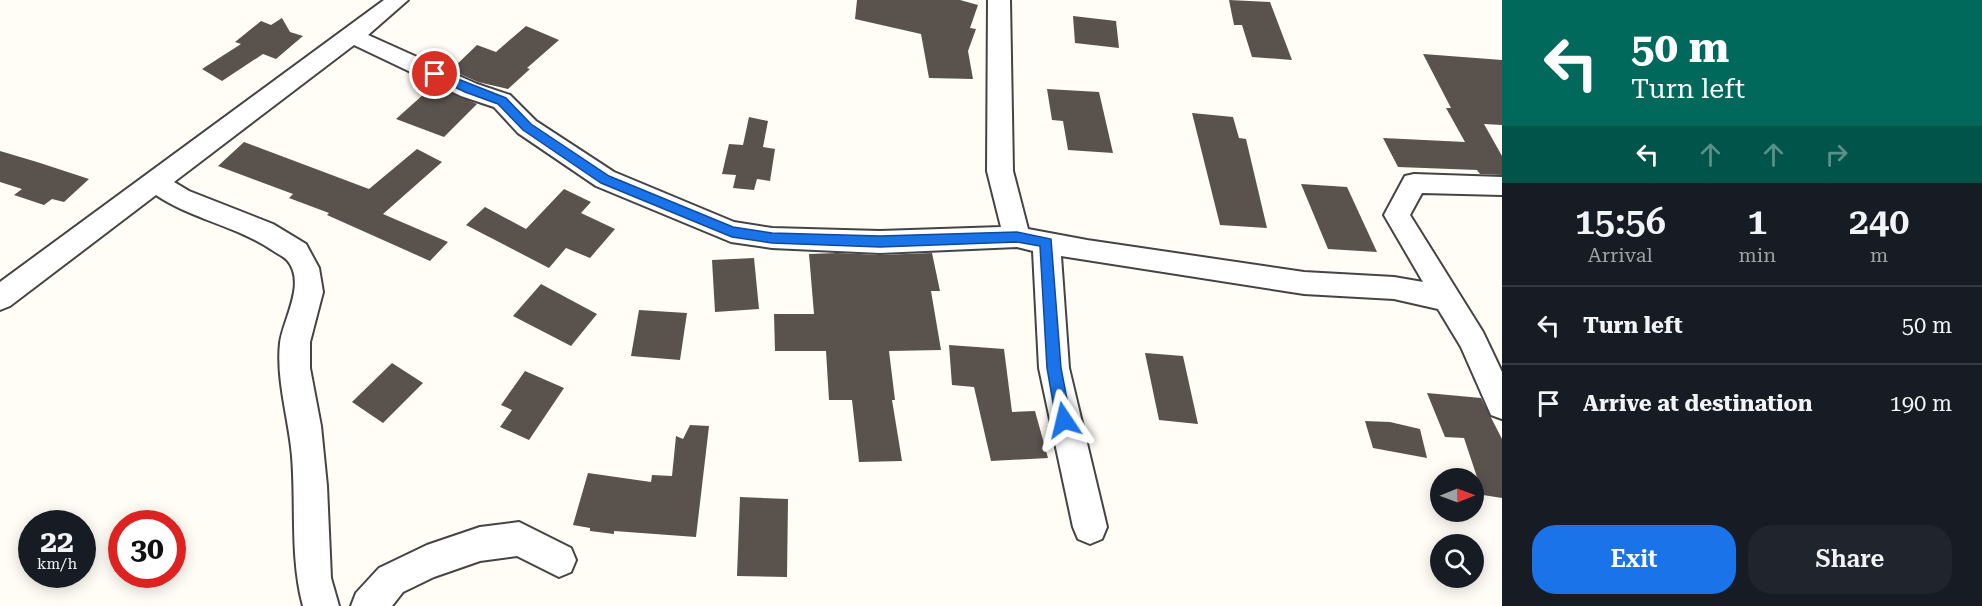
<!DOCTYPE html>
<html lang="en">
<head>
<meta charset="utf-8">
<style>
  :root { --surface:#171b24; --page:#20242c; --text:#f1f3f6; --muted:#9ea1a6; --line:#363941; --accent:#1a73e8 }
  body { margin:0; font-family:"Roboto Serif",serif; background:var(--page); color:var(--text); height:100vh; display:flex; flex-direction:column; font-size:22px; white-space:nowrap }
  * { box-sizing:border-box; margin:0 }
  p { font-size:20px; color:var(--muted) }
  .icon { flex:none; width:33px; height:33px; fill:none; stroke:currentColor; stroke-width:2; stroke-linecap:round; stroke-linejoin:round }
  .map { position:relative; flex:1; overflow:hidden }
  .details { display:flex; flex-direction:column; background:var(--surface); width:480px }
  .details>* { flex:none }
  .guide { background:#00695c; color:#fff; overflow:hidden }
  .needle { width:39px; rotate:89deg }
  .buttons { position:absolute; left:1430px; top:468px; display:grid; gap:12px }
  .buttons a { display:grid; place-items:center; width:54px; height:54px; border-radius:50%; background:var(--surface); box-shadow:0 3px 15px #0003; font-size:30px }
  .speed { position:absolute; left:18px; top:510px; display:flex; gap:12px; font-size:30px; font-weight:700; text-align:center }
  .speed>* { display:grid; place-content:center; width:78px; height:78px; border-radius:50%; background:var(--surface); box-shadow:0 3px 15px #0003; line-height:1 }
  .speed small { font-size:15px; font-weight:400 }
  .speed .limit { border:9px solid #d22; background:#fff; color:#111 }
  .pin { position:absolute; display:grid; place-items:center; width:51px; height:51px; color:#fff; margin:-26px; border:3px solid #fff; border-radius:50%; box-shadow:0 2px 6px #0007 }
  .me { position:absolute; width:66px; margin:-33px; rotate:350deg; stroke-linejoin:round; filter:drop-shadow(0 0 4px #0008) }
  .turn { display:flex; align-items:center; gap:21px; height:126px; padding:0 30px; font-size:27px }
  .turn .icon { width:78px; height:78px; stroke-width:2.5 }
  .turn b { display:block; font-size:42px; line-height:51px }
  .lanes { display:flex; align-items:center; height:57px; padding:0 30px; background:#0003; justify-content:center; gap:30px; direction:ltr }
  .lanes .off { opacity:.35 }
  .eta { display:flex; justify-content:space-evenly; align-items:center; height:102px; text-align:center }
  .eta b { font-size:36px; font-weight:600; line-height:42px }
  .action { display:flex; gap:12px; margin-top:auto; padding:12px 30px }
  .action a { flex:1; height:69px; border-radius:24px; background:var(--accent); color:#fff; font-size:24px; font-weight:600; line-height:69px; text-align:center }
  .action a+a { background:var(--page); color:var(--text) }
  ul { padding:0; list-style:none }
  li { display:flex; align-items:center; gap:18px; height:78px; padding:0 30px; border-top:2px solid var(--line) }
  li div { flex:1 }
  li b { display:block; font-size:22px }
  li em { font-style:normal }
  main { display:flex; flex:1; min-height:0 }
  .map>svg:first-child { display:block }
  .building { fill:#5a524d }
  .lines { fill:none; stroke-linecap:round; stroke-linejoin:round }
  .street-casing { stroke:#444; stroke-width:4 }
  .street { fill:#fff; fill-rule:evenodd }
  .route { fill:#1a73e8; stroke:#114b97; stroke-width:1.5 }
</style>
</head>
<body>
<main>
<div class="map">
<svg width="1502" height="606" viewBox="0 0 1502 606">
  <rect width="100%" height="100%" fill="#fffdf5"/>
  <g class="building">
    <polygon points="857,0 960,0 978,5 970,28 976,29 968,51 973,79 929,78 921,34 855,19"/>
    <polygon points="1229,0 1270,2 1292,60 1252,57 1242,25 1234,25"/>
    <polygon points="1073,16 1116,21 1119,48 1075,43"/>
    <polygon points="282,18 290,32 303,36 276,59 263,54 222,81 202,69 241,44 235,42 261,21 271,25"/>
    <polygon points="526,26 559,40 527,68 530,69 508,89 478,82 451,70 477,45 496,52"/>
    <polygon points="1423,54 1502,60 1502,125 1484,124 1502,156 1502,175 1480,174 1477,170 1398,167 1383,138 1465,142 1446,108 1451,108"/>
    <polygon points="434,85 477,104 444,137 396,119"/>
    <polygon points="1047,89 1099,92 1113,153 1068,150 1063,121 1052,120"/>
    <polygon points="1192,113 1233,117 1239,138 1246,139 1267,228 1220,225"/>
    <polygon points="749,117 768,121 763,147 775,149 770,181 757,179 754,190 733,188 736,175 722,174 729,144 743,145"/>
    <polygon points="244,142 369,189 417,149 442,162 383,214 448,242 430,261 327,215 329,213 289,198 293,194 218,166"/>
    <polygon points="0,151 37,162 89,179 64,202 52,199 44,205 14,195 22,189 0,182"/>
    <polygon points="1301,184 1347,187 1377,252 1328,249"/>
    <polygon points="564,189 591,202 581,213 615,229 590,258 566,248 549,268 466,225 485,207 526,229"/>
    <polygon points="837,253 880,255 932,253 940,291 931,291 941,350 889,351 895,400 892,400 902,461 859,462 852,400 829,400 826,351 775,351 774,314 814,314 809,254"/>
    <polygon points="754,258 759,309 715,312 712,260"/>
    <polygon points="541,284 597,314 571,346 513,316"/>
    <polygon points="639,310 687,313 680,360 631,356"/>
    <polygon points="949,345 1004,349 1012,412 1035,411 1048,458 991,461 974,387 952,385"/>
    <polygon points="1145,353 1183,356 1198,424 1159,420"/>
    <polygon points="392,363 423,383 383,423 352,402"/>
    <polygon points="525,371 564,388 529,440 500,427 512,410 501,405"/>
    <polygon points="1427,393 1481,398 1502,439 1502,498 1483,495 1464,438 1445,437"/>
    <polygon points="1365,421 1390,422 1420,429 1427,458 1373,448"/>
    <polygon points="690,425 709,426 696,537 614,531 614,534 590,531 590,528 573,525 588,473 651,482 652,475 672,476 676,436 683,439"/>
    <polygon points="740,497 788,499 787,577 737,576"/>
  </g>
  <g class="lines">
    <g class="street-casing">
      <g id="street">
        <path d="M384 0H408L368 35 477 84 510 95 536 121 614 172 734 222 772 228 880 231 1001 227 987 171 988 0H1010L1013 171 1028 229 1087 240 1304 272 1394 277 1423 282 1384 215 1405 176 1414 174 1502 177V195L1422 193 1410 215 1483 332 1502 372V419L1491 415 1461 347 1438 309 1394 299 1304 294 1061 256 1069 368 1107 527 1102 539 1090 544 1078 539 1073 527 1039 368 1033 251 1017 247 880 253 772 248 731 242 596 186 518 133 494 107 461 96 354 45 174 182 189 191 273 224 306 244 319 268 323 292 310 342V368L321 426 327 486 331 578 339 606H303C290 558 296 506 292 456 289 420 276 380 280 343 283 319 307 283 287 260 283 256 276 253 272 250 236 226 192 219 156 195L10 306 0 310V282Z"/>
        <polygon points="519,522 571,548 576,560 571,572 559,577 517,556 480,561 434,577 403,592 392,606 351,606 356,593 379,568 427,545 480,527"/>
      </g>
    </g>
    <use href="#street" class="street"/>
  </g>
  <polygon class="route" points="435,70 506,98 531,124 609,176 733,227 772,233 880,236 1017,232 1051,239 1061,368 1071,420 1069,425 1064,427 1059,425 1056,420 1047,368 1040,246 1017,242 880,247 772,243 732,237 601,183 523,130 498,104 465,92 431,76 429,74"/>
</svg>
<div class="buttons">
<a><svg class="needle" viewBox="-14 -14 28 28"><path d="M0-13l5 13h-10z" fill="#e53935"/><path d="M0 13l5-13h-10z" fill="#9ea1a6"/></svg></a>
<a><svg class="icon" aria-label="search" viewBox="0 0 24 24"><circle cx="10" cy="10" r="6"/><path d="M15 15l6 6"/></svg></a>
</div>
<div class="speed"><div>22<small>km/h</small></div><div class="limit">30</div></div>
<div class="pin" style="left:435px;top:74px;background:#d93025"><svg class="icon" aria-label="arrive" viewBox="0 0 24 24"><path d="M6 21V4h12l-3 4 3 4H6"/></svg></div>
<svg class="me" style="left:1064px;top:420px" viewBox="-20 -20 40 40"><path d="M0-17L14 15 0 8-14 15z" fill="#1a73e8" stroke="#fff" stroke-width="4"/></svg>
</div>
<section class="details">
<div class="guide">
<div class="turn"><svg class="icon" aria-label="left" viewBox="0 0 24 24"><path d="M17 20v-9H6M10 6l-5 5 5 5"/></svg><div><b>50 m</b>Turn left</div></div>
<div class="lanes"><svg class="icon" aria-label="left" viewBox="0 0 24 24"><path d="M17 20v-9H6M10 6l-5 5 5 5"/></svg><svg class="icon off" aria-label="ahead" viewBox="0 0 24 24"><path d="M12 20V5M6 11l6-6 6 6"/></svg><svg class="icon off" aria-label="ahead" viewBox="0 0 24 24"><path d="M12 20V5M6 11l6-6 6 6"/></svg><svg class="icon off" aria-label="right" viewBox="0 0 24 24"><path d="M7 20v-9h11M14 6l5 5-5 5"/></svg></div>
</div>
<div class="eta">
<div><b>15:56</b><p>Arrival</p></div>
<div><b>1</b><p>min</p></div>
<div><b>240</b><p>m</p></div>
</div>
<ul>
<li><svg class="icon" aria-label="left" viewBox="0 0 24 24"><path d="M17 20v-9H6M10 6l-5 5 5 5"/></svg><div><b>Turn left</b></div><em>50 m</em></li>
<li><svg class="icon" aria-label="arrive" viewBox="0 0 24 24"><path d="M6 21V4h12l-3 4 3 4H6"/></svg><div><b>Arrive at destination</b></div><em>190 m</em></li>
</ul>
<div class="action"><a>Exit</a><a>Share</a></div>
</section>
</main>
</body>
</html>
